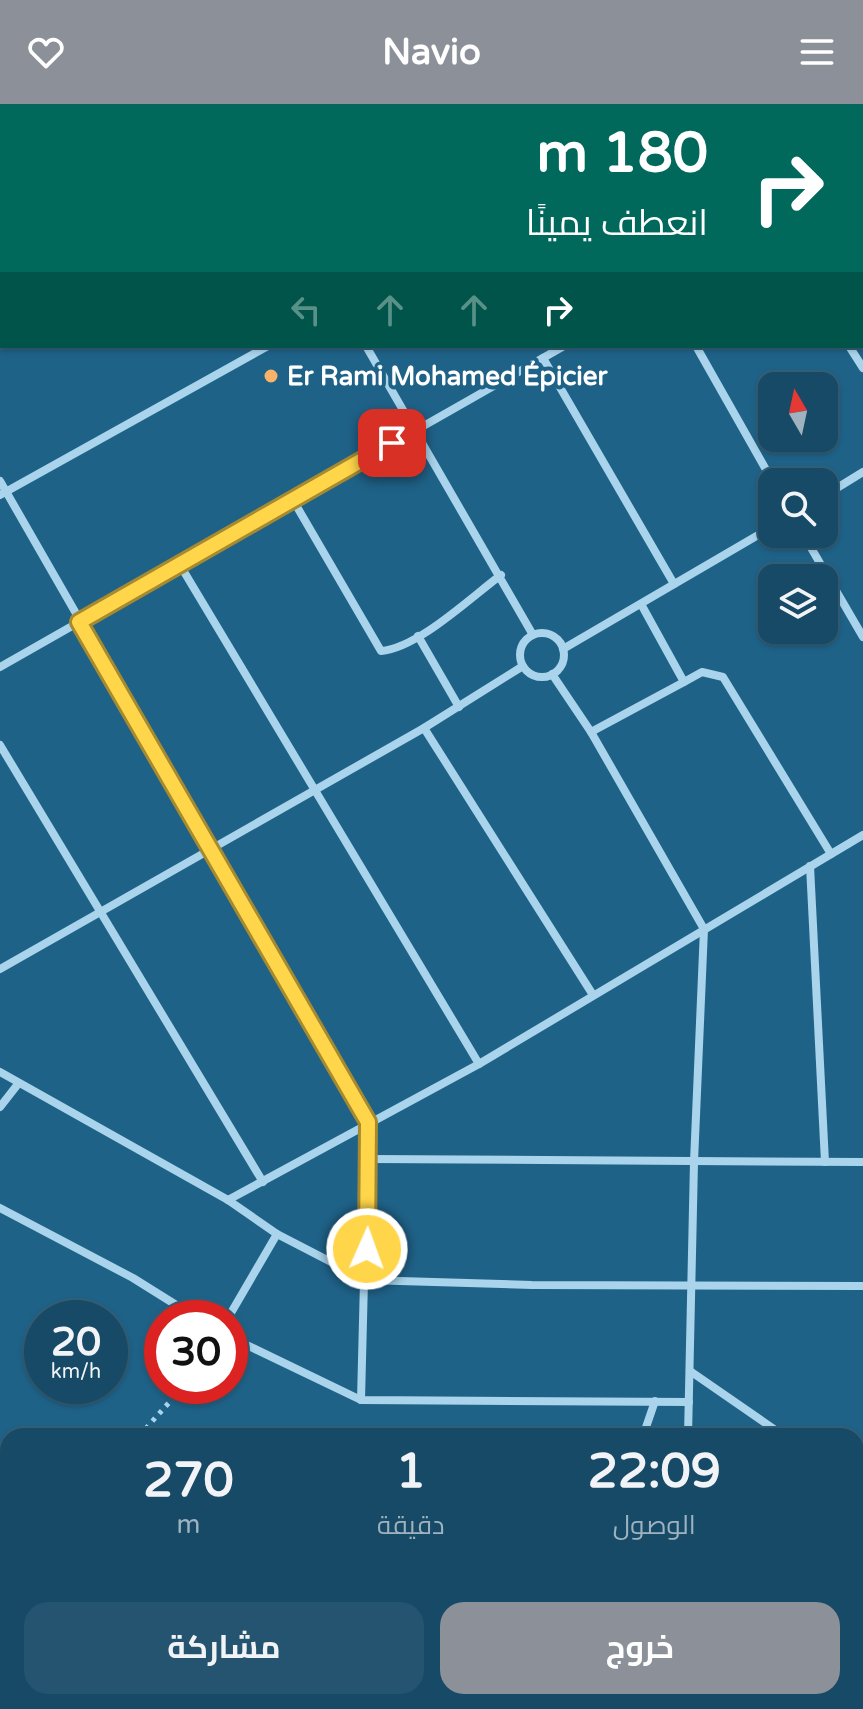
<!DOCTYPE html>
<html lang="ar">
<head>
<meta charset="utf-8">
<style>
  :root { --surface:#174a66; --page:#24546f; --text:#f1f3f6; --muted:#9eb3bf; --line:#36627a; --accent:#8c9099 }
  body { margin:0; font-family:"Varela Round",Cairo,sans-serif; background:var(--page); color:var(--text); direction:rtl; height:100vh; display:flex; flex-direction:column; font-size:30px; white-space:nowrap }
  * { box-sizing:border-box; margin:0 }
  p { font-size:26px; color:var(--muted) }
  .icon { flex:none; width:44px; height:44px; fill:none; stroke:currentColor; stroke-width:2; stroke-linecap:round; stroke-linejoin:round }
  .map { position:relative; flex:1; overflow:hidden; direction:ltr }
  .details { position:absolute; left:0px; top:1324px; width:864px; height:282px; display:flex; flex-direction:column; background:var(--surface); border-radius:24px 24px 0 0; box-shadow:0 2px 6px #0004,0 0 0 2px var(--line); direction:rtl }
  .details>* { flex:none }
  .banner { position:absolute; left:0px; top:0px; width:864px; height:244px; box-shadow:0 2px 6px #0004,0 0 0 2px var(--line); direction:rtl; background:#00695c; color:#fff; overflow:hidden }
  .needle { width:52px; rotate:351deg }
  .tools { position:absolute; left:758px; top:268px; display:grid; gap:16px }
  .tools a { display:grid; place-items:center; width:80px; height:80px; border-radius:16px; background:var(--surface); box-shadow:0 2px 6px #0004,0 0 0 2px var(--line); font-size:40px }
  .speed { position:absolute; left:24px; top:1196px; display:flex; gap:16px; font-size:40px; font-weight:700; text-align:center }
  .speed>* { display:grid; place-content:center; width:104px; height:104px; border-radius:50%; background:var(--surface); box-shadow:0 2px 6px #0004,0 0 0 2px var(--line); line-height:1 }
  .speed small { font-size:20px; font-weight:400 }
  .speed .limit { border:12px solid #d22; background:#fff; color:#111 }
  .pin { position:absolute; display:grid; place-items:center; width:68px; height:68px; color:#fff; margin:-34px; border-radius:16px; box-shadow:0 4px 12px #0006 }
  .me { position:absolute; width:88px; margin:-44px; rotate:2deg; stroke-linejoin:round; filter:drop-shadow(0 0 6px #0008) }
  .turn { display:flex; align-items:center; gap:28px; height:168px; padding:0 24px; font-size:36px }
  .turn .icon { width:104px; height:104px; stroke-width:2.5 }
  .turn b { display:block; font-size:56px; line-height:68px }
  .lanes { display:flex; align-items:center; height:76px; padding:0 24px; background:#0003; justify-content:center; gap:40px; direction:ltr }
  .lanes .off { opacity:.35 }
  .eta { display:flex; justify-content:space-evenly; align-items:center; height:136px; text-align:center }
  .eta b { font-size:48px; font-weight:700; line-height:56px }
  .button { display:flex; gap:16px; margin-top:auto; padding:16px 24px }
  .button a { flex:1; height:92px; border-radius:24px; background:var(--accent); color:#fff; font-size:32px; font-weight:700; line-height:92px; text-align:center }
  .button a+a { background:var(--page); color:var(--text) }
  header { display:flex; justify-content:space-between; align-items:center; height:104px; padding:0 24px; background:var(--accent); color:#fff; font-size:36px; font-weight:700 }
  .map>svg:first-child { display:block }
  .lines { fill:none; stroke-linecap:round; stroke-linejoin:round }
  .path { stroke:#a9d4eb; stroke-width:5; stroke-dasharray:4 6; stroke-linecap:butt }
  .street { stroke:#a9d4eb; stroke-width:8 }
  .route-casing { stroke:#a68a30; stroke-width:20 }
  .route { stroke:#ffd54a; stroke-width:14 }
  .poi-dot { fill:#f9b269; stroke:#1f6288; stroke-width:3 }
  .labels { text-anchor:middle; stroke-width:8; stroke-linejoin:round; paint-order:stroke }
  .poi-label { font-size:26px; font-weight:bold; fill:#fff; stroke:#1f6288; text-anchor:start }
</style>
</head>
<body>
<header><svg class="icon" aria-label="menu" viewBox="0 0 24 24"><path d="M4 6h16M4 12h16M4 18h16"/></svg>Navio<svg class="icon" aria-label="heart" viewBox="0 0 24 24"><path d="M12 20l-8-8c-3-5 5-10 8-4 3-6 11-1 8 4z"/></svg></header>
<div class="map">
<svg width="863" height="1605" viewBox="0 0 863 1605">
  <rect width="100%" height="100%" fill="#1f6288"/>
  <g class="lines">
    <g class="path">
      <polyline points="139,1332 184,1282"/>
      <polyline points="0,1582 8,1580"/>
    </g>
    <g class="street">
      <polyline points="219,0 220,2"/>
      <polyline points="783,0 783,2"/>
      <polyline points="660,2 663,0"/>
      <polyline points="862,67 863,66"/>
      <polyline points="366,242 533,531"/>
      <polyline points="696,242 773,378"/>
      <polyline points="849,242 863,264"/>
      <polyline points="543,254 674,480"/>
      <polyline points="0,377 368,1018 361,1296"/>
      <polyline points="0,391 268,242"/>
      <polyline points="824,392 863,368"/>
      <path d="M293 396 381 547C418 544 470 494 501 471"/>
      <polyline points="803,430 863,533"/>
      <polyline points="180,461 479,960"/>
      <polyline points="641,500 684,578 702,568 723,573 831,750"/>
      <circle cx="542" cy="551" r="22"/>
      <polyline points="418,532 459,603"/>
      <polyline points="563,545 772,423"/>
      <polyline points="0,563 564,242"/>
      <polyline points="552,570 591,628 704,825 694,1058 688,1332"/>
      <polyline points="424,624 593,891"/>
      <polyline points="591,628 684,578"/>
      <polyline points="0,641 263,1078"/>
      <polyline points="810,762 825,1058"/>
      <polyline points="0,865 424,624 523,562"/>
      <polyline points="0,968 228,1096 277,1130 366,1176 532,1181 863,1182"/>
      <polyline points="0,1003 18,980"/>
      <polyline points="369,1055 863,1058"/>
      <polyline points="228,1096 479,960 863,731"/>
      <polyline points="0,1104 133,1174 197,1214"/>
      <polyline points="228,1214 277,1130"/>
      <polyline points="230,1233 361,1296 689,1298"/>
      <polyline points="690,1267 784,1332"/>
      <polyline points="643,1332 655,1297"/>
      <polyline points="856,1380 863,1384"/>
      <polyline points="223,1598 237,1605"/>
      <polyline points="24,1605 27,1598"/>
      <polyline points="580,1605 583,1598"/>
      <polyline points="683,1605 683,1598"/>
      <polyline points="859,1605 863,1603"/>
    </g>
  </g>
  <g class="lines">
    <g class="route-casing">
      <polyline id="route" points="367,1145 368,1018 79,518 392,339"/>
    </g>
    <use href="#route" class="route"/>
  </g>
  <circle class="poi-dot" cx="271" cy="272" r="8"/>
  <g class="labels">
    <g class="poi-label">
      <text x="287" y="281">Er Rami Mohamed Épicier</text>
    </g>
  </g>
</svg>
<div class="tools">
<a><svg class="needle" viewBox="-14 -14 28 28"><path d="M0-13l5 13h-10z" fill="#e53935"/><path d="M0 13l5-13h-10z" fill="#9eb3bf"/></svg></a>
<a><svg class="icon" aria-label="search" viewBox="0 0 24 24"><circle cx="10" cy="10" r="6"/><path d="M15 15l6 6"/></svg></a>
<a><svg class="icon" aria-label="layers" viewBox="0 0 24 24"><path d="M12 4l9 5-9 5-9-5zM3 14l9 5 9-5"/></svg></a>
</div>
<div class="speed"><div>20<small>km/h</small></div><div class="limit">30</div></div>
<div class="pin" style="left:392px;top:339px;background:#d93025"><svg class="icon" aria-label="arrive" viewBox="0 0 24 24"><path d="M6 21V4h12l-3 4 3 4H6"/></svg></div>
<svg class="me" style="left:367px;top:1145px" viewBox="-20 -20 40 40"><circle r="17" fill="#ffd54a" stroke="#fff" stroke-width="3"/><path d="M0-11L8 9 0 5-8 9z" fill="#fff"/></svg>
<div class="banner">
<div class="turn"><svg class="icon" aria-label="right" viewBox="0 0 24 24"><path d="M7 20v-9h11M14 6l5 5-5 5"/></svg><div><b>180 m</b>انعطف يمينًا</div></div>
<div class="lanes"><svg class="icon off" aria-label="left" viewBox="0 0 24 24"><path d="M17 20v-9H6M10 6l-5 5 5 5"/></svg><svg class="icon off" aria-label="ahead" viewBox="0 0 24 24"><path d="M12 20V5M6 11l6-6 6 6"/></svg><svg class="icon off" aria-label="ahead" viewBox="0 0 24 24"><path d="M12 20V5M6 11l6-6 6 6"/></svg><svg class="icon" aria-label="right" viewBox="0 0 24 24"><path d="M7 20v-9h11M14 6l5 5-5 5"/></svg></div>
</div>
<section class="details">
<div class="eta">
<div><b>22:09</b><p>الوصول</p></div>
<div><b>1</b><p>دقيقة</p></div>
<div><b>270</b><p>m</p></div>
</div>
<div class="button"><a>خروج</a><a>مشاركة</a></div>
</section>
</div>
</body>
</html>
